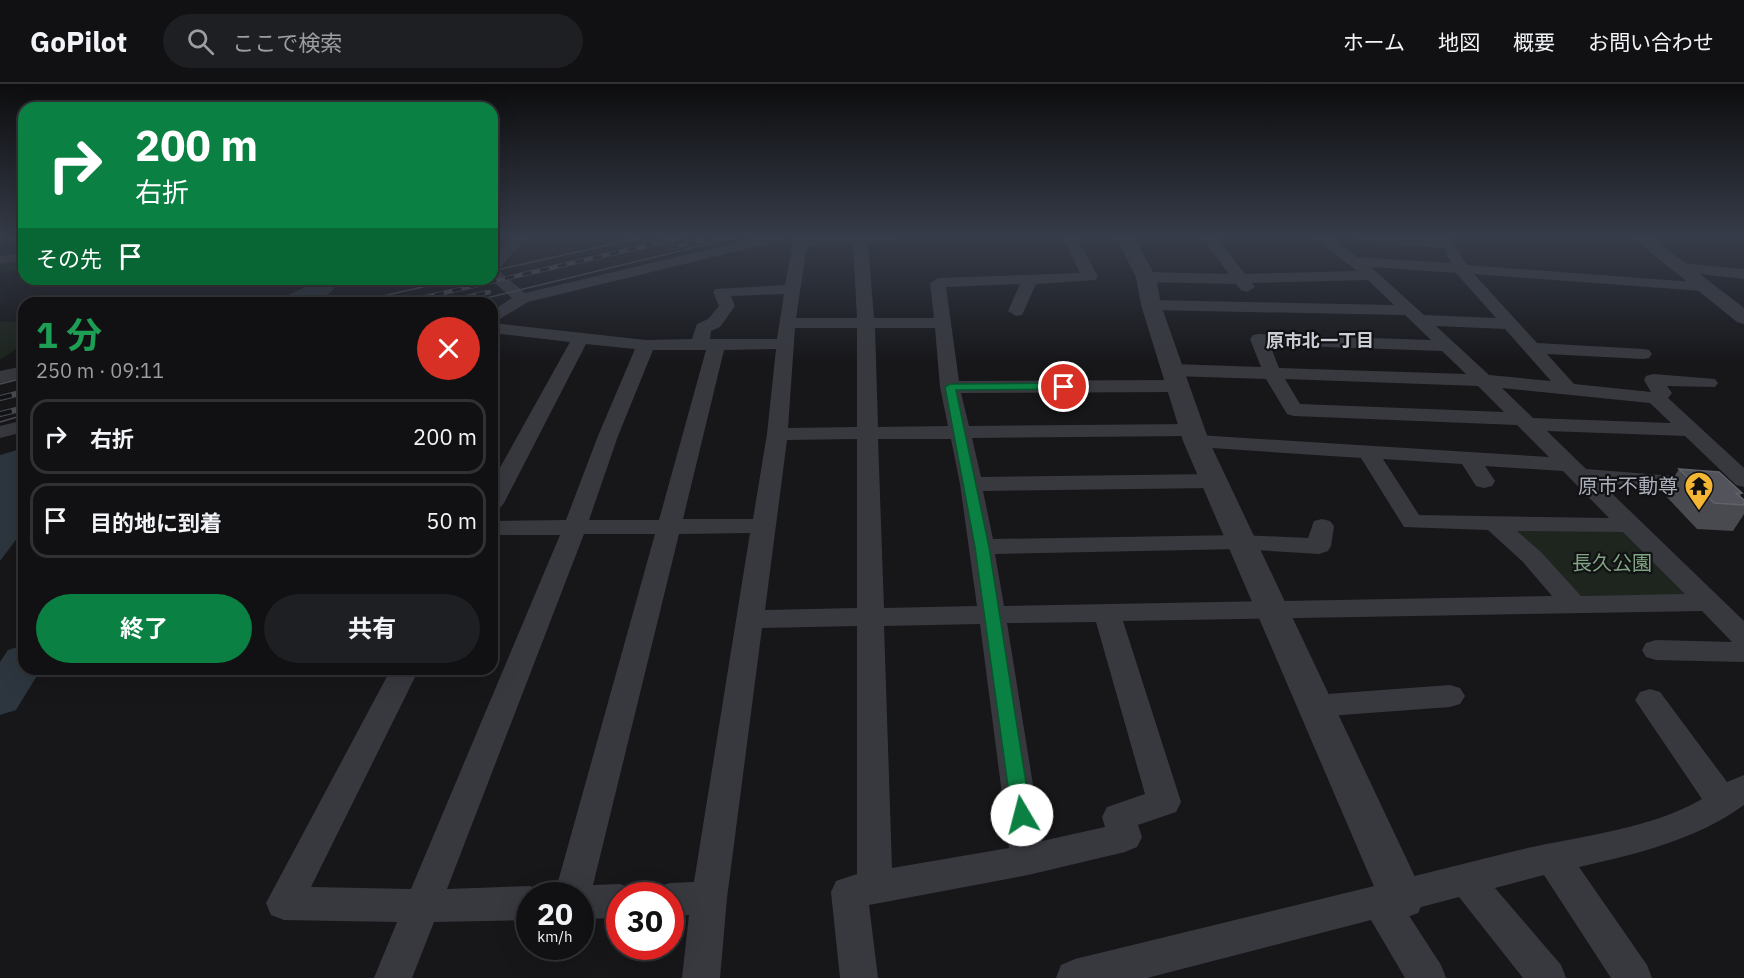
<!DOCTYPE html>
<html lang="ja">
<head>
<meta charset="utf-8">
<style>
  :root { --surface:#111114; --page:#1e1f22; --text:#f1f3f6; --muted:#9c9da0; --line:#303134; --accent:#0b8043 }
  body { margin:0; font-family:"IBM Plex Sans","Noto Sans JP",sans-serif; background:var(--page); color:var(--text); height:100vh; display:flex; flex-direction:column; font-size:22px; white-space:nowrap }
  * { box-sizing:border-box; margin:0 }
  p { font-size:20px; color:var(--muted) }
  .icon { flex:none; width:33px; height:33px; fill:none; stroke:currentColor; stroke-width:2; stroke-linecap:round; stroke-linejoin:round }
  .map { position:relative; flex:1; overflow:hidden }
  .sheet { position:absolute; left:18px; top:213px; width:480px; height:378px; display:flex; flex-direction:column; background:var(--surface); border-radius:18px; box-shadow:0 6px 24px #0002,0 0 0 2px var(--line) }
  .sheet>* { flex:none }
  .top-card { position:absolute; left:18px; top:18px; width:480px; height:183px; border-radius:18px; box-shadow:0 6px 24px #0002,0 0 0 2px var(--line); background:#0b8043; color:#fff; overflow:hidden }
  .speed { position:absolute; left:516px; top:798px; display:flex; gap:12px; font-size:30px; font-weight:700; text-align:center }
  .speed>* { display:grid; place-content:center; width:78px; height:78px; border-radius:50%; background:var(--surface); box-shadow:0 6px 24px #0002,0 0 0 2px var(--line); line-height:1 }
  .speed small { font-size:15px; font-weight:400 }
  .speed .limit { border:9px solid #d22; background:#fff; color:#111 }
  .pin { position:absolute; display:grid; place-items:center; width:51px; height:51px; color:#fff; margin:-26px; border:3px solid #fff; border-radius:50%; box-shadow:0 2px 6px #0007 }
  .me { position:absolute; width:66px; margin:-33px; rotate:352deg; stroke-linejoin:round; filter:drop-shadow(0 0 4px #0008) }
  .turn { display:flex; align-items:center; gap:21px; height:126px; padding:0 18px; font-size:27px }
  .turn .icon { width:78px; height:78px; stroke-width:2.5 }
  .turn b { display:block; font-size:42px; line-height:51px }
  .then { display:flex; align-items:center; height:57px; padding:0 18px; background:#0003; gap:12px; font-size:22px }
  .round { display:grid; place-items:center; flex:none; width:63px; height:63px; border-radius:32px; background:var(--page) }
  .overview { display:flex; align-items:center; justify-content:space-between; height:102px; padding:0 18px }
  h1 { font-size:36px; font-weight:700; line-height:45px; color:#1e9e55 }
  .button { display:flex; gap:12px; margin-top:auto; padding:12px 18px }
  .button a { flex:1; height:69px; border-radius:36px; background:var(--accent); color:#fff; font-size:24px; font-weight:700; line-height:69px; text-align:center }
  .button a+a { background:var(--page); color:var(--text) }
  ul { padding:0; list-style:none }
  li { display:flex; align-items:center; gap:18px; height:75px; margin:0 12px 9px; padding:0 6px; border:3px solid var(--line); border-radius:18px }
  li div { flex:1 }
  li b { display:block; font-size:22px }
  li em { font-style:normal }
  header { display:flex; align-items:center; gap:36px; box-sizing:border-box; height:84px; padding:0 30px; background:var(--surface); border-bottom:2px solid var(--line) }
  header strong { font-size:28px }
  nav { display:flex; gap:33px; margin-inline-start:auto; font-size:21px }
  .search { width:420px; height:54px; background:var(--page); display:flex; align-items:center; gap:15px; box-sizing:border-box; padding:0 21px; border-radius:33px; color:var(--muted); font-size:22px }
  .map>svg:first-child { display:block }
  .green { fill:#1d251e }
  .water { fill:#2d363e }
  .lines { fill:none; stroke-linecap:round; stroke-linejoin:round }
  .river { fill:#2d363e; fill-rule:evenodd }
  .minor { fill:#38393f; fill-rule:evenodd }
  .tertiary { fill:#38393f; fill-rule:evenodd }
  .tram { stroke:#4b4d54; stroke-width:1.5 }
  .rail-far1-casing { stroke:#4b4d54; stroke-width:4.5 }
  .rail-casing { stroke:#4b4d54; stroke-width:6 }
  .rail-far1 { stroke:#121215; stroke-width:3; stroke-dasharray:9; stroke-linecap:butt }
  .rail { stroke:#121215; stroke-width:4; stroke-dasharray:12; stroke-linecap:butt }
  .wall { fill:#484a4f }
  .building { fill:#53545b; stroke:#60626a; stroke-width:1.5 }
  .route { fill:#0b8043; stroke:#07532c; stroke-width:1.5 }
  .labels { text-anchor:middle; stroke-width:4.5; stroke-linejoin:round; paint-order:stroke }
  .far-neighbourhood-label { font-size:18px; font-weight:bold; fill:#cacdd5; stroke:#121215 }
  .poi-label { font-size:20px; fill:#a9aeba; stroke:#121215; text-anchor:end }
  .park-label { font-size:20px; fill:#80a583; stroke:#121215 }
</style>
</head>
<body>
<header>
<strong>GoPilot</strong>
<div class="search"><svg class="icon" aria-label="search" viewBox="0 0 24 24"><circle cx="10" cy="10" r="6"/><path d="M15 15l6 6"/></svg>ここで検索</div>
<nav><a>ホーム</a><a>地図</a><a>概要</a><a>お問い合わせ</a></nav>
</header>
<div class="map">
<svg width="1744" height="894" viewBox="0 0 1744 894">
  <rect width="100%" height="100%" fill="#17171a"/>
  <g class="green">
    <polygon points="24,161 24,185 0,189 0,169"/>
    <polygon points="0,237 24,239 24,259 0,276"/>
    <polygon points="1512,445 1620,446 1630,449 1694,511 1581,512"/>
  </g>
  <polygon class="water" points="24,364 24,445 0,477 0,371"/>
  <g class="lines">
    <g class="river">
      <path d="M316 195H341C321 224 312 219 280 219 288 207 305 207 316 195Z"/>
      <polygon points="24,561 24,585 41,585 16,626 0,631 0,578 8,566"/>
    </g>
    <g class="minor">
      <path d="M511 154H526L498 186 525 209 757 154H781L779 157 528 218 493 239 646 256 692 255 697 240 708 235 719 222 713 208 715 205 785 201 794 154H894L887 158 868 159 874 234H934L930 199 938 194 1080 189 1063 154H1077L1098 193 1095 196 1036 200 1022 231 1016 232 1008 227 1020 200 946 203 959 297 1178 296 1185 298 1188 302 1185 306 1178 308 961 309 969 342 1192 340 1199 342 1202 346 1198 351 1549 373 1517 341 1294 332 1287 330 1266 295 1173 292 1166 290 1164 286 1166 282 1173 280 1261 283 1250 255 1253 251 1259 250 1431 256 1405 231 1151 226 1143 221 1151 216 1394 221 1368 196 1252 199 1255 203 1247 208 1241 206 1236 200 1146 198 1138 193 1146 188 1229 190 1203 154H1217L1245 190 1357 187 1315 154H1331L1357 173 1451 179 1444 164 1363 158 1356 154H1450L1467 181 1708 199 1710 202 1702 207 1474 190 1537 259 1643 265 1649 266 1652 270 1649 274 1643 275 1547 270 1574 300 1651 308 1644 296 1646 292 1653 290 1715 295 1718 299 1715 303 1667 302 1672 309 1668 314 1744 384V403L1736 401 1685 352 1547 347 1586 385 1711 395 1714 400 1711 405 1703 407 1601 399 1744 537V578L1656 576 1646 573 1642 566 1646 559 1656 556 1732 558 1702 527 1123 537 1181 718 1176 728 1138 741 1142 753 1137 763 1125 768 1028 791 869 821 878 894H840L831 808 836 797 857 790V542L762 544 727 814 720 894H682L689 831H670V812H653L657 803 670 799 694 798 750 449 679 450 593 801 620 800 633 805 636 812H620V834L580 835V812H554L655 450H584L447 805 530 802 543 807 545 812H530V836L434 838 412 894H374L397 838 284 836 271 831 266 819 391 585H419L311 803 411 805 560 451H492V437L566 436 598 352 635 265 586 260 504 419 500 424 492 426V398L570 258 492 249V227L512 214 490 195H492V174ZM853 159 857 234H796L807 161ZM1371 183 1456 189 1496 234 1424 231ZM784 210 777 255H710L711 247 720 243 735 222 731 212ZM1436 242 1505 245 1551 297 1489 291ZM795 244H857V343L788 344ZM875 244H935L940 303 948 342 878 343ZM1270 261 1442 267 1466 290 1279 284ZM776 265 767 350 753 435H683L724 266ZM653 266H706L659 436H589L618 352ZM1285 295 1478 302 1504 328 1300 320ZM1502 304 1650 319 1671 339 1533 334ZM1190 352 1185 357 1189 361 1196 363 1361 374 1404 443 1488 446 1523 478 1552 512 1004 522 995 470 1240 465 1319 470 1328 467 1331 462 1334 442 1330 437 1322 435 1314 437 1308 454 1240 451 993 455 983 407 1214 404 1222 402 1225 397 1222 392 1214 390 981 393 972 354ZM857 355V524L765 526 787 356ZM878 355H951L960 400 977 522 884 524ZM1383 375 1462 380 1476 402 1484 404 1492 402 1495 397 1485 382 1563 387 1609 434 1419 431ZM1517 447 1623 448 1685 510 1581 512 1541 468ZM1096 538 1145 710 1107 723 1102 733 1105 743 1042 757 1007 539ZM980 540 1009 764 892 784 884 542Z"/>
      <polygon points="13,170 18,171 20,174 18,177 0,180 0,172"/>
      <polygon points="1680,179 1744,185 1744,195 1675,187 1672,184 1675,181"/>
      <polygon points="24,282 24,294 0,299 0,287"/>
      <polygon points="24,336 24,348 0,354 0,342"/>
      <polygon points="1450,601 1460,604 1465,612 1460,620 1450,623 1314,633 1303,630 1299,622 1303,614 1314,611"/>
      <path d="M1650 605 1660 608 1727 698 1744 691V721C1696 756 1636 770 1579 783L1647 881 1652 894H1611L1544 791 1495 804 1561 881 1566 894H1523L1459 813 1406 827 1441 881 1446 894H1405L1371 836 1147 894H1056L1061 881 1075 875C1222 839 1369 804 1515 767 1576 752 1647 747 1702 715L1635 616 1640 608Z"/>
    </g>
    <g class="tertiary">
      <polygon points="1116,154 1134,154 1156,193 1161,221 1209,357 1425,814 1418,829 1402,835 1386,829 1379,814 1183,357 1141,221 1136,193"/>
      <polygon points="1633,154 1653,154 1744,224 1744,240 1737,238"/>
    </g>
    <g class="tram">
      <polyline points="492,187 640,154"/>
      <polyline points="352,219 458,195"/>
      <polyline points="466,219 733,154"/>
      <polyline points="0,300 24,294"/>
      <polyline points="0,338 24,331"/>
    </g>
    <g class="rail-far1-casing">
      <g id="rail-far1">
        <polyline points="670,164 714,154"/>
        <polyline points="384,219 408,213"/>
        <polyline points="400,219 680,154"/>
        <polyline points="441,219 489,208"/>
      </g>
    </g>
    <g class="rail-casing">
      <g id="rail">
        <polyline points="0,314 24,308"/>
        <polyline points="0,330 24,324"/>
      </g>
    </g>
    <use href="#rail-far1" class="rail-far1"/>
    <use href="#rail" class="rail"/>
  </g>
  <polygon class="wall" points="1679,385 1742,409 1740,412 1744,416 1744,430 1733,447 1697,445 1664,410"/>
  <polygon class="building" points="1679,385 1719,388 1742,409 1736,409 1744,416 1744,421 1714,419"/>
  <linearGradient id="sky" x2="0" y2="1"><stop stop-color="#0d0d0e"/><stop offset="0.55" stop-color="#363c49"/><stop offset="1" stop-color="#363c49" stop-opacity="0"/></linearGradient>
  <rect width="1744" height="279" fill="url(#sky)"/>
  <polygon class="route" points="1064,299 1070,303 1068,305 956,306 989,463 1031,731 1029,737 1022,739 1015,737 1012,731 975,463 945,303 950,300"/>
  <defs>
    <g id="temple-pin" transform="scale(1.5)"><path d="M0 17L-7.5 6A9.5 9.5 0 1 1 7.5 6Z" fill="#f5b634" stroke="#121215"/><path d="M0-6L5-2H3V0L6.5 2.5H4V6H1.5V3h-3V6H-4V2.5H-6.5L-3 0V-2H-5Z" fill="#111"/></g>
  </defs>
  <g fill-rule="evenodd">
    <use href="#temple-pin" x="1699" y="402"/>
  </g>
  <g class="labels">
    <g class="far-neighbourhood-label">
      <text x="1320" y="263">原市北一丁目</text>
    </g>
    <g class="poi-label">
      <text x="1678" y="409">原市不動尊</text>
    </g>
    <g class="park-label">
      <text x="1612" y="486">長久公園</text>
    </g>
  </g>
</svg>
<div class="speed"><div>20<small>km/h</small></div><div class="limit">30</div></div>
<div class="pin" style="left:1064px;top:303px;background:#d93025"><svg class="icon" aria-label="arrive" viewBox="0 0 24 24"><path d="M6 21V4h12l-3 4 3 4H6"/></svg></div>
<svg class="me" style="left:1022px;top:731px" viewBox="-20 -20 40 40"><circle r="19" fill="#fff"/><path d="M0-13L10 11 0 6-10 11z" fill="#0b8043"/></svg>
<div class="top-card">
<div class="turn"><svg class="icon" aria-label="right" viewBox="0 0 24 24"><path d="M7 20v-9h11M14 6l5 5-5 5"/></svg><div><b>200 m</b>右折</div></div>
<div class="then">その先<svg class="icon" aria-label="arrive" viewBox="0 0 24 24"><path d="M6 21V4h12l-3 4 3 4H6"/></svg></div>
</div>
<section class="sheet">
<div class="overview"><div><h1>1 分</h1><p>250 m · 09:11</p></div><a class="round" style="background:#d93025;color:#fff"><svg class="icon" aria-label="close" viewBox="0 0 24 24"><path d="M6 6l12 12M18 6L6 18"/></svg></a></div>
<ul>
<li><svg class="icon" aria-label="right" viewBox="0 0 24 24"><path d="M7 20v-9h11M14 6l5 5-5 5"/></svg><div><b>右折</b></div><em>200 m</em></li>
<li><svg class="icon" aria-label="arrive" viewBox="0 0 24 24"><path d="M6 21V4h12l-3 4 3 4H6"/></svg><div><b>目的地に到着</b></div><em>50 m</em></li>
</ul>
<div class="button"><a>終了</a><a>共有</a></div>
</section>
</div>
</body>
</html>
